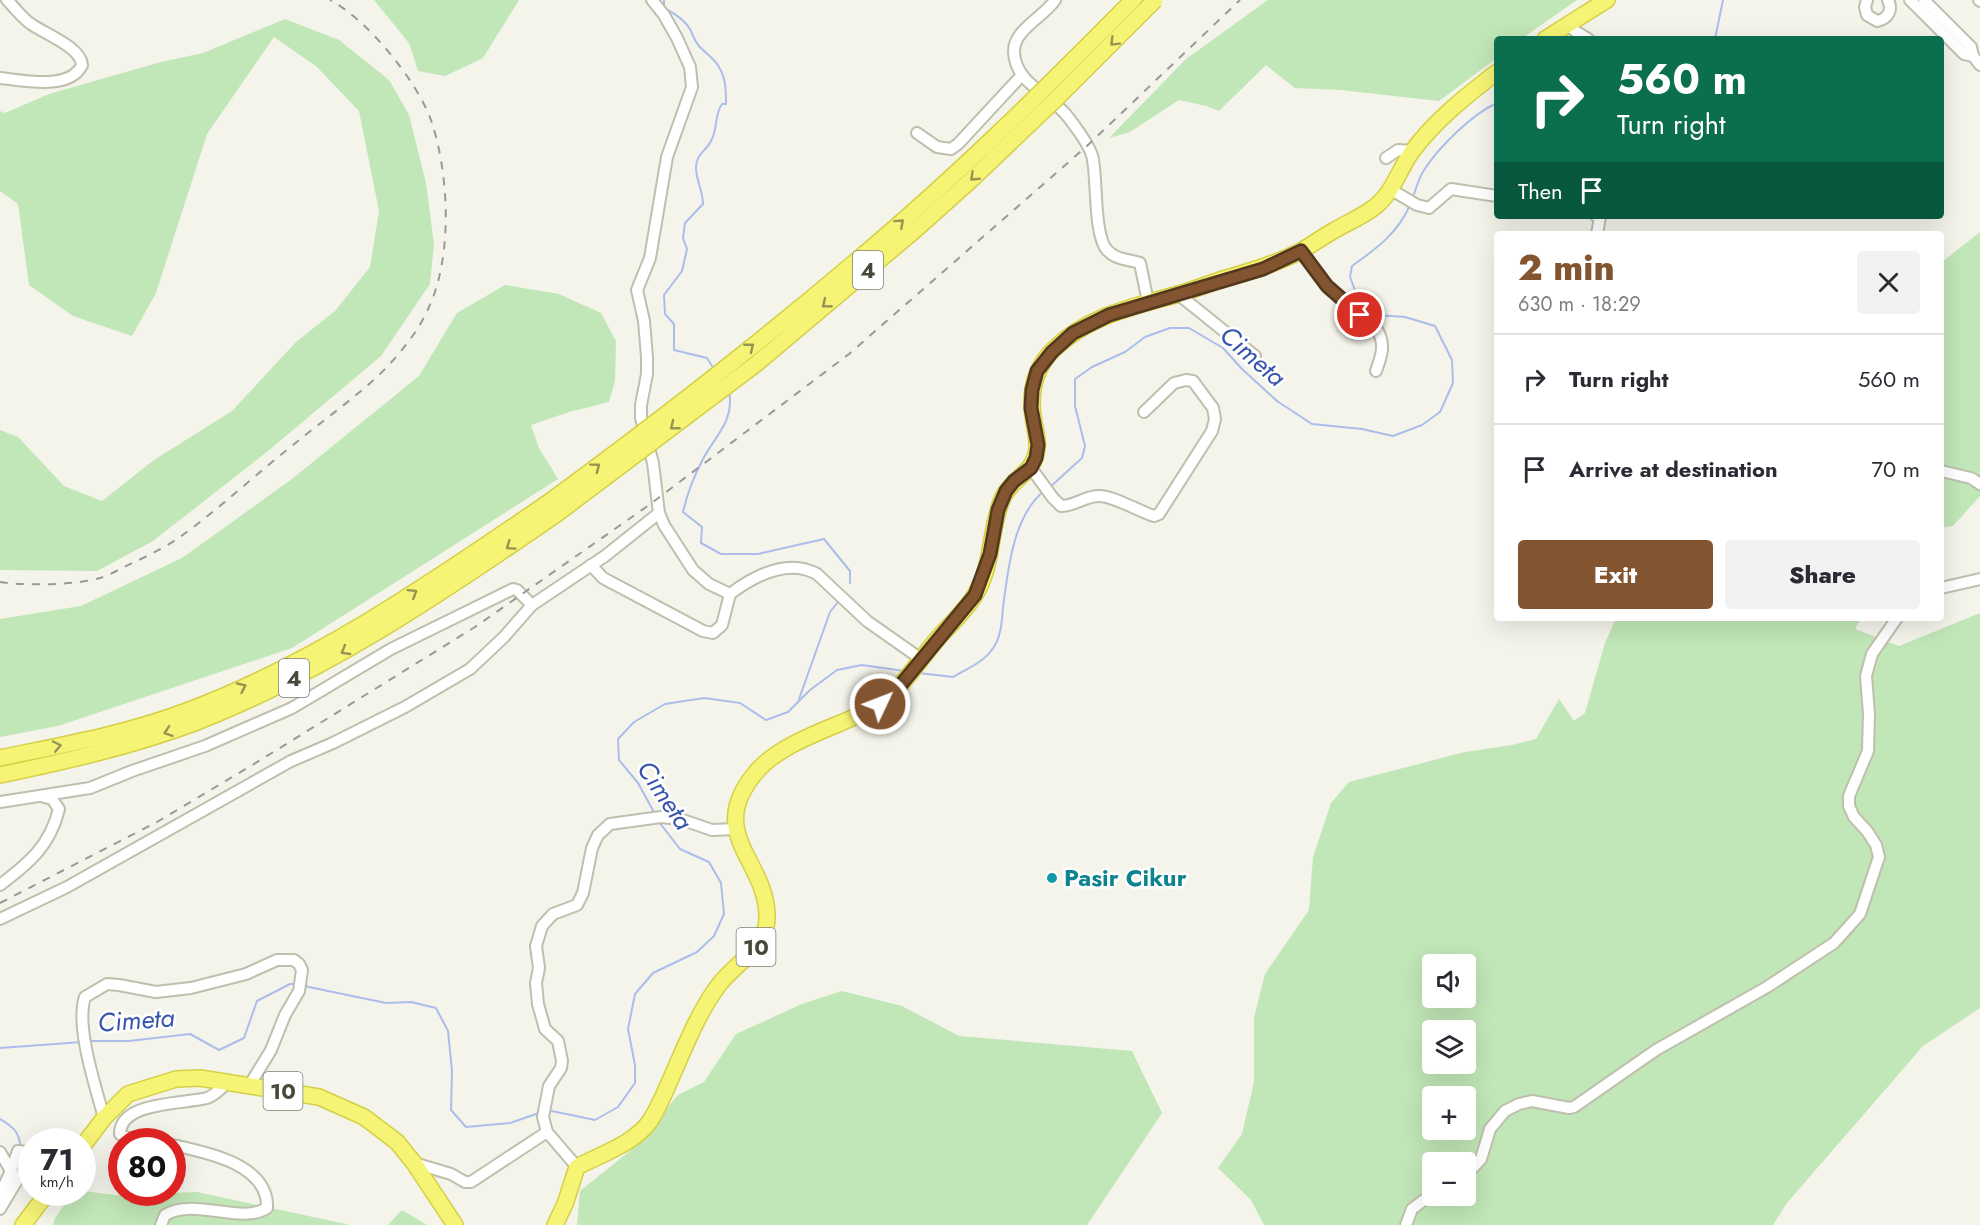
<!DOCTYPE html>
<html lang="en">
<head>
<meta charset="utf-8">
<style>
  :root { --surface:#fff; --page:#f2f2f3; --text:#2b2b33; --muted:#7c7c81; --line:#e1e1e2; --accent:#82542f }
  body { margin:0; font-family:Jost,sans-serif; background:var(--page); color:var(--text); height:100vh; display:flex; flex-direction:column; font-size:22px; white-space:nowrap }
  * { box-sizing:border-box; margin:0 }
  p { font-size:20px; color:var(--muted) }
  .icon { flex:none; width:33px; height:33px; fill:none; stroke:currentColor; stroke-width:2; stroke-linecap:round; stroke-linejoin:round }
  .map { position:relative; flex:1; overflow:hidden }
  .drawer { position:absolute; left:1494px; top:231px; width:450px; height:390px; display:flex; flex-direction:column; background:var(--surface); border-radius:6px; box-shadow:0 6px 24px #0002 }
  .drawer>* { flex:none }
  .guide { position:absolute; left:1494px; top:36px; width:450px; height:183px; border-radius:6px; box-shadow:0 6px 24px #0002; background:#0b6e4f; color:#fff; overflow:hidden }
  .buttons { position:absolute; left:1422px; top:954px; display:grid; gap:12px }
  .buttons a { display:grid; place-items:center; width:54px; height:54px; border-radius:6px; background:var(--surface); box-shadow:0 6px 24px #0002; font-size:30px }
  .speed { position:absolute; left:18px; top:1128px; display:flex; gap:12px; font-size:30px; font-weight:700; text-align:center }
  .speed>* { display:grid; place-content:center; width:78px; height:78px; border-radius:50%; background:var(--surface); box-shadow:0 6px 24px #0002; line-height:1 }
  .speed small { font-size:15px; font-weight:400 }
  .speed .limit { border:9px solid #d22; background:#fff; color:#111 }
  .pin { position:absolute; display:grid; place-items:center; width:51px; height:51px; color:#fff; margin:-26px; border:3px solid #fff; border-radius:50%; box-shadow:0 2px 6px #0007 }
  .me { position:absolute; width:66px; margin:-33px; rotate:47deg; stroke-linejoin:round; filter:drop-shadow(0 0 4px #0008) }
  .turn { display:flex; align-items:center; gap:21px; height:126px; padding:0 24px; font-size:27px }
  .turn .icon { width:78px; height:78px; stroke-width:2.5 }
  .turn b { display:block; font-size:42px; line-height:51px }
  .then { display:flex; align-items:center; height:57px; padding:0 24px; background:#0003; gap:12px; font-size:22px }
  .round { display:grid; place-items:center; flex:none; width:63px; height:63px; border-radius:6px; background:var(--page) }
  .headline { display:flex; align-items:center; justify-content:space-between; height:102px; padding:0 24px }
  h1 { font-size:36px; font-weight:800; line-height:45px; color:var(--accent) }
  .action { display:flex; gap:12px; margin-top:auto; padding:12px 24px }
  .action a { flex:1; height:69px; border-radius:6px; background:var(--accent); color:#fff; font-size:24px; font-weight:800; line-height:69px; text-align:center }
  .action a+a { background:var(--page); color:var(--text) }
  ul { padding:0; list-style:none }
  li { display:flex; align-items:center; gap:18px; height:90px; padding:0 24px; border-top:2px solid var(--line) }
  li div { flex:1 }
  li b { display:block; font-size:22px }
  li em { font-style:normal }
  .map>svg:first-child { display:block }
  .green { fill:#c1e6b7; fill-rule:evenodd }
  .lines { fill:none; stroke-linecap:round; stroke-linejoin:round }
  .stream { stroke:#acbdec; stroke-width:2 }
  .minor-casing { stroke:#bfbfae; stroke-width:14 }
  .highway-casing { stroke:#d4cf45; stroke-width:18 }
  .minor { stroke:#fff; stroke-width:10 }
  .highway { stroke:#f5f475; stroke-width:15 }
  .rail { stroke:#999; stroke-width:2; stroke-dasharray:8 8; stroke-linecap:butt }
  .highway-bridge-casing { stroke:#d4cf45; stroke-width:18; stroke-linecap:butt }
  .highway-bridge { stroke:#f5f475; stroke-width:15 }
  .oneway { stroke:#969554 }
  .route-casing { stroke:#54371f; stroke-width:15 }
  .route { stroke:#82542f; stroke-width:10 }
  .culture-dot { fill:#0f9aa8; stroke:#fff; stroke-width:2 }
  .labels { text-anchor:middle; stroke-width:5; stroke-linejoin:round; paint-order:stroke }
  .shield { fill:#fff; stroke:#7f7e74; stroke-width:1.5 }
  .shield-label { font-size:22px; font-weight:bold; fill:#484739 }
  .culture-label { font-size:24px; font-weight:bold; fill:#0d838f; stroke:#fff; text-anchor:start }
  .water-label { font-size:26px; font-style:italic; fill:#3855ae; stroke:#fff }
</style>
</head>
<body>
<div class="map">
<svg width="1980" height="1225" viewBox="0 0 1980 1225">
  <rect width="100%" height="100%" fill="#f4f4eb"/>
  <g class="green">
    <polygon points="374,0 519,0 483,58 445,76 418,71 409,43"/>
    <polygon points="1268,0 1577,0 1521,39 1497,39 1497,58 1439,101 1341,90 1295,88 1266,65 1219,111 1206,106 1179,100 1130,132 1109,138 1186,59"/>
    <polygon points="285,19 339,40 389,80 409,115 426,183 434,244 430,284 381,356 268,451 153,541 97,571 0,570 0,430 18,437 64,486 102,501 154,460 232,411 296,342 335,311 370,267 379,211 359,111 317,67 274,37 207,134 156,293 132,336 73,316 29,285 18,204 0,191 0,111 5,113 49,94 161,62 203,53"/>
    <polygon points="1980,232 1980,496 1953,526 1941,528 1941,263"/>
    <polygon points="505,285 559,294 601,313 616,341 615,381 609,402 569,412 531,425 539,448 558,479 292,648 58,726 0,737 0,619 81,606 182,558 292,479 419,376 457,313"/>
    <path d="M1980 613V1008L1923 1046 1787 1203 1773 1225H1264L1251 1200 1218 1168 1242 1134 1254 1082V1018L1265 974 1309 910 1313 857 1331 803 1349 782 1465 752 1512 745 1536 739 1559 699 1574 721 1585 713 1605 643 1616 618H1861L1855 629 1899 646ZM1432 964H1466V998H1432ZM1432 1030H1466V1064H1432ZM1432 1096H1466V1130H1432ZM1432 1162H1466V1196H1432Z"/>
    <polygon points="842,991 902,1006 959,1036 1132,1051 1162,1113 1087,1225 577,1225 580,1191 636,1146 678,1095 704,1082 736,1034 802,1004"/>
    <polygon points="83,1191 116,1195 197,1192 350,1225 53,1225 55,1218 73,1193 82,1192"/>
    <polygon points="402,1210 427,1225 388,1225"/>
  </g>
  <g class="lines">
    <g class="stream">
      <path d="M664 0V8C674 13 684 19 690 29 693 35 694 40 699 46 705 53 715 59 719 67 726 78 726 92 726 104H722C714 115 718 129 711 141 708 148 699 153 697 161 693 174 703 190 703 204L685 223 683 238 687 249 682 271 664 295 665 314 674 324V350L707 358 714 369"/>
      <polyline points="1715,39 1723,0"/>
      <path d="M1413 197C1416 188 1419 178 1424 170 1439 147 1472 114 1497 103"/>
      <path d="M729 391C735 421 715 436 703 459 694 476 687 494 683 512L702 527 701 543 721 554H758L824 539 850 571V583"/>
      <path d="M1049 488 1082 458 1085 446 1075 406V379L1092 367 1125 352 1145 337 1170 328H1189L1223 348 1242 369 1277 401 1312 424 1362 429 1393 436 1422 425 1440 412 1453 383 1452 360 1435 326 1405 317 1375 315 1359 301 1350 277 1352 266C1376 249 1398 233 1410 205"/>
      <path d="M919 673 953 677C965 670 983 662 991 651 1001 639 1002 622 1003 607 1008 570 1013 516 1044 491"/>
      <polyline points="799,699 830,612 838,602"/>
      <polyline points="655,814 638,783 619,760 618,739 634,722 665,704 704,698 740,703 766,720 788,712 810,690 837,670 862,665 905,671"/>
      <polyline points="304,986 386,1003 411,1002 436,1008 448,1031 452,1071 451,1110 466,1127 510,1123 539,1113"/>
      <polyline points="87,1041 129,1041 190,1034 219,1050 244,1038 257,1001 290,984 295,984"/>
      <polyline points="0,1048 82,1042"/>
      <polyline points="547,1110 595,1120 618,1107 635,1083 635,1065 628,1029 635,994 653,973 697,952 714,936 724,914 721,883 709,862 680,849 659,822"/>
      <path d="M0 1119C14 1127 19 1132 21 1148"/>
      <polyline points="21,1166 22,1154"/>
    </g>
    <g class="minor-casing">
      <g id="minor">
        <path d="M652 0 664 15 677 38 690 67 692 87 667 157 650 258 637 290 644 321 647 357V374L641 405V418L653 463 659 513 664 525 693 570 709 584 730 594C754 576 788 558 817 574L867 621 921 659"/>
        <path d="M1055 0C1044 17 1013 30 1014 52 1015 84 1052 95 1068 117 1075 126 1092 149 1093 160 1097 180 1094 236 1107 250 1116 260 1127 259 1140 263L1148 302"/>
        <path d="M1867 0 1865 7 1867 15 1877 21C1888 19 1893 10 1888 0"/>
        <polyline points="1910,0 1964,54 1973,56 1980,65"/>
        <polyline points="1924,0 1971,47 1973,56"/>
        <polyline points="1979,0 1980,1"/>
        <polyline points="1567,24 1575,31 1588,39"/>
        <path d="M0 78C22 80 70 91 82 65 81 47 45 34 31 24 22 18 15 8 7 0"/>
        <polyline points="917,133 937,147 951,149 958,144 1022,75"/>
        <polyline points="1386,158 1398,150 1412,151"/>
        <polyline points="1390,189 1417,205 1429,208 1451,189 1497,196"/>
        <polyline points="1596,216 1600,217 1597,234"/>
        <path d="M1301 251 1327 286 1376 328C1386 343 1382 355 1376 371"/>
        <polyline points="1178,294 1255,356"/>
        <path d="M1031 468 1053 498 1061 506C1075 506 1085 496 1099 496 1114 496 1138 511 1154 516L1159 514 1212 431 1215 419 1213 408 1193 381 1186 380 1174 383 1144 412"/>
        <polyline points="1941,471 1971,478 1980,484"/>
        <polyline points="591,565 603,578 703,631 713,633 722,625 730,594"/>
        <polyline points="1941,588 1980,579"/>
        <polyline points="0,802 90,788 132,771 205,746 292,708 391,649 513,589 517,590 532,605"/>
        <path d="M0 885C29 863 50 846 59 809L52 799 41 796"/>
        <polyline points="0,919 67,887 291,761 333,743 405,707 470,669 504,637 532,605 605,556 659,513"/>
        <path d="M104 1118C96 1088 75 1026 85 997L107 984 119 985 156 992 191 988 246 974 277 960H294L299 964 302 970 299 991 285 1015 271 1050 249 1086"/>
        <path d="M154 1142C142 1139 130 1142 120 1134 120 1101 185 1104 207 1098 214 1096 220 1089 226 1084"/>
        <polyline points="0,1152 11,1171 18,1151 30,1152 31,1157 0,1209"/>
        <polyline points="414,1163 451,1174 465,1182 471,1182 547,1132"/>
        <polyline points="577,1167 547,1132 543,1117 549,1086 561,1068 562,1061 558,1041 545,1029 538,1004 536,983 539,968 536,946 542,926 553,914 577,905 583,893 592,848 598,835 610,824 661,817 680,819 712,830 736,829"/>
        <polyline points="1466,1175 1481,1159 1490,1129 1505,1111 1519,1104 1532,1101 1569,1108 1574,1107 1656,1050 1767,987 1834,943 1860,914 1879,857 1876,845 1867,831 1854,817 1849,806 1849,796 1868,751 1869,714 1866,676 1872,654 1897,618"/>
        <polyline points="0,1194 11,1171"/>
        <path d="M161 1225 165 1215C195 1197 241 1225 267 1208 269 1164 205 1152 172 1145"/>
        <polyline points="1406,1225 1412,1209 1432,1194"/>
      </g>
    </g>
    <g class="highway-casing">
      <g id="highway">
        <polyline points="1545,39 1607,0"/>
        <path d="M0 758C62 745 125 734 184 712 316 663 434 581 549 502"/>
        <path d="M0 775C67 761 133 746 197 722 327 671 444 592 558 513"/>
        <polyline points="82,1147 104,1118 128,1094 176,1079 200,1078 319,1097 364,1117 397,1142 414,1163 455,1225"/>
        <polyline points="23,1225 48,1192"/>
        <path d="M555 1225 565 1204 577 1167C601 1154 634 1144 650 1121 657 1110 663 1097 668 1085 683 1052 696 1016 718 986 734 964 767 948 767 918 768 860 703 834 757 771 784 740 839 727 875 707 901 691 919 660 939 637 951 624 966 610 975 595 994 565 989 528 1003 497 1012 479 1032 473 1036 454 1039 444 1036 433 1034 423 1029 396 1033 370 1053 350 1086 317 1131 307 1175 295 1190 291 1205 285 1220 280 1248 272 1275 264 1301 251 1313 244 1324 236 1335 230 1348 222 1364 216 1376 206 1393 192 1399 170 1411 153 1434 121 1466 96 1497 72"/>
      </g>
    </g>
    <use href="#minor" class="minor"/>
    <use href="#highway" class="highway"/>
    <g class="rail">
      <path d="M0 582C24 586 77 585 100 578 108 576 116 571 124 567 143 558 163 549 180 537 219 509 255 475 293 445 322 421 354 399 381 373 400 354 418 332 429 307 453 255 449 173 431 120 417 81 367 19 330 0"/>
      <polyline points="0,903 157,822 254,764 475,627 649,505 849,354 1087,146 1240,0"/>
    </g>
    <g class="highway-bridge-casing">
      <g id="highway-bridge">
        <path d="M549 502C654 425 757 345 856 261 953 180 1044 90 1133 0"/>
        <polyline points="558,513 756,364 914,231 970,181 1057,98 1155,0"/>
      </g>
    </g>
    <use href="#highway-bridge" class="highway-bridge"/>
  </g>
  <defs><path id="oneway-chevron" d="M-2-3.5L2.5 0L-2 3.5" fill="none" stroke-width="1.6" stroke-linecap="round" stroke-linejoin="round" transform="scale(1.5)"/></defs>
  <g class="oneway">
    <use href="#oneway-chevron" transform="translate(1114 42) rotate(135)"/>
    <use href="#oneway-chevron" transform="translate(974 177) rotate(137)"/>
    <use href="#oneway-chevron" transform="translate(900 223) rotate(-42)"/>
    <use href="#oneway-chevron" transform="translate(826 304) rotate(141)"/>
    <use href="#oneway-chevron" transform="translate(750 347) rotate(-39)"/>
    <use href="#oneway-chevron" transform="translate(674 426) rotate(142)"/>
    <use href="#oneway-chevron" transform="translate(596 467) rotate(-37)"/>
    <use href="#oneway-chevron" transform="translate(510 546) rotate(145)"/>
    <use href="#oneway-chevron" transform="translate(413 593) rotate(-32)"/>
    <use href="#oneway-chevron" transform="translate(345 651) rotate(150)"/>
    <use href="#oneway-chevron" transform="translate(242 687) rotate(-25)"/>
    <use href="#oneway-chevron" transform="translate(168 732) rotate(161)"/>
    <use href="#oneway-chevron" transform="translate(57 746) rotate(-12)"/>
  </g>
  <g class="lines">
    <g class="route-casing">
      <polyline id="route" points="880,704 899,687 975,595 990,554 998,510 1006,491 1014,481 1031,468 1036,458 1038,445 1031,408 1032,390 1037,371 1052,352 1073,333 1109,315 1263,269 1301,251 1327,286 1360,315"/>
    </g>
    <use href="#route" class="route"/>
  </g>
  <circle class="culture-dot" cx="1052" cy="878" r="6"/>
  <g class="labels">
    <g class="shield">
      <rect x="853" y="251" width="30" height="38" rx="4.5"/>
      <rect x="279" y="659" width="30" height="38" rx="4.5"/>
      <rect x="736.5" y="928" width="39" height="38" rx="4.5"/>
      <rect x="263.5" y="1072" width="39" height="38" rx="4.5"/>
    </g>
    <g class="shield-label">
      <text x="868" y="278">4</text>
      <text x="294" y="686">4</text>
      <text x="756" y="955">10</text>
      <text x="283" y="1099">10</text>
    </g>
    <g class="culture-label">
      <text x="1064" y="886">Pasir Cikur</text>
    </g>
    <g class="water-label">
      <text transform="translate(1253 356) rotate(41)" y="9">Cimeta</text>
      <text transform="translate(665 795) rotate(56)" y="9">Cimeta</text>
      <text transform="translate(136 1020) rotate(-4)" y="9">Cimeta</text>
    </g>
  </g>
</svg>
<div class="buttons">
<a><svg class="icon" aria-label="sound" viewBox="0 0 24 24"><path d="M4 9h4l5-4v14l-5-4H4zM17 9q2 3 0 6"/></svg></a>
<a><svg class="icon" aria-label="layers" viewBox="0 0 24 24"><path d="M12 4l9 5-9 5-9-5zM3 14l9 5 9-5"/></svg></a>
<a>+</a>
<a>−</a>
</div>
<div class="speed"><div>71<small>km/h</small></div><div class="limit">80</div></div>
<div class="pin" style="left:1360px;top:315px;background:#d93025"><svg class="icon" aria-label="arrive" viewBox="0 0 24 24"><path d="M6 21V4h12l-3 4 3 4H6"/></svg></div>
<svg class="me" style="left:880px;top:704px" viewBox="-20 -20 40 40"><circle r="17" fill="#82542f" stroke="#fff" stroke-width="3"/><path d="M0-11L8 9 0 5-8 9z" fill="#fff"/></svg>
<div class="guide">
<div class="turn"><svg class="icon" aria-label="right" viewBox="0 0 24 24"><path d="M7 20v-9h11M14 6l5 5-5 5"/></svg><div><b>560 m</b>Turn right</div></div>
<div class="then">Then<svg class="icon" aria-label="arrive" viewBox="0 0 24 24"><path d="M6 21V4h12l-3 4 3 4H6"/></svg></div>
</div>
<section class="drawer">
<div class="headline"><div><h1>2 min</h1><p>630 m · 18:29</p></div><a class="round"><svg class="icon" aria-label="close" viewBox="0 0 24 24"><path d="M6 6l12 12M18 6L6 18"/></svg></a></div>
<ul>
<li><svg class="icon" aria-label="right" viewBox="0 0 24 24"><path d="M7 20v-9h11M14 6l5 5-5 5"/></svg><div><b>Turn right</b></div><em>560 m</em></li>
<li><svg class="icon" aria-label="arrive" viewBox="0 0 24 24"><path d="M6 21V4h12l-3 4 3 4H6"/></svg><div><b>Arrive at destination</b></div><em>70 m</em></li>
</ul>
<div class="action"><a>Exit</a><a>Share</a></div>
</section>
</div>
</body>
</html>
